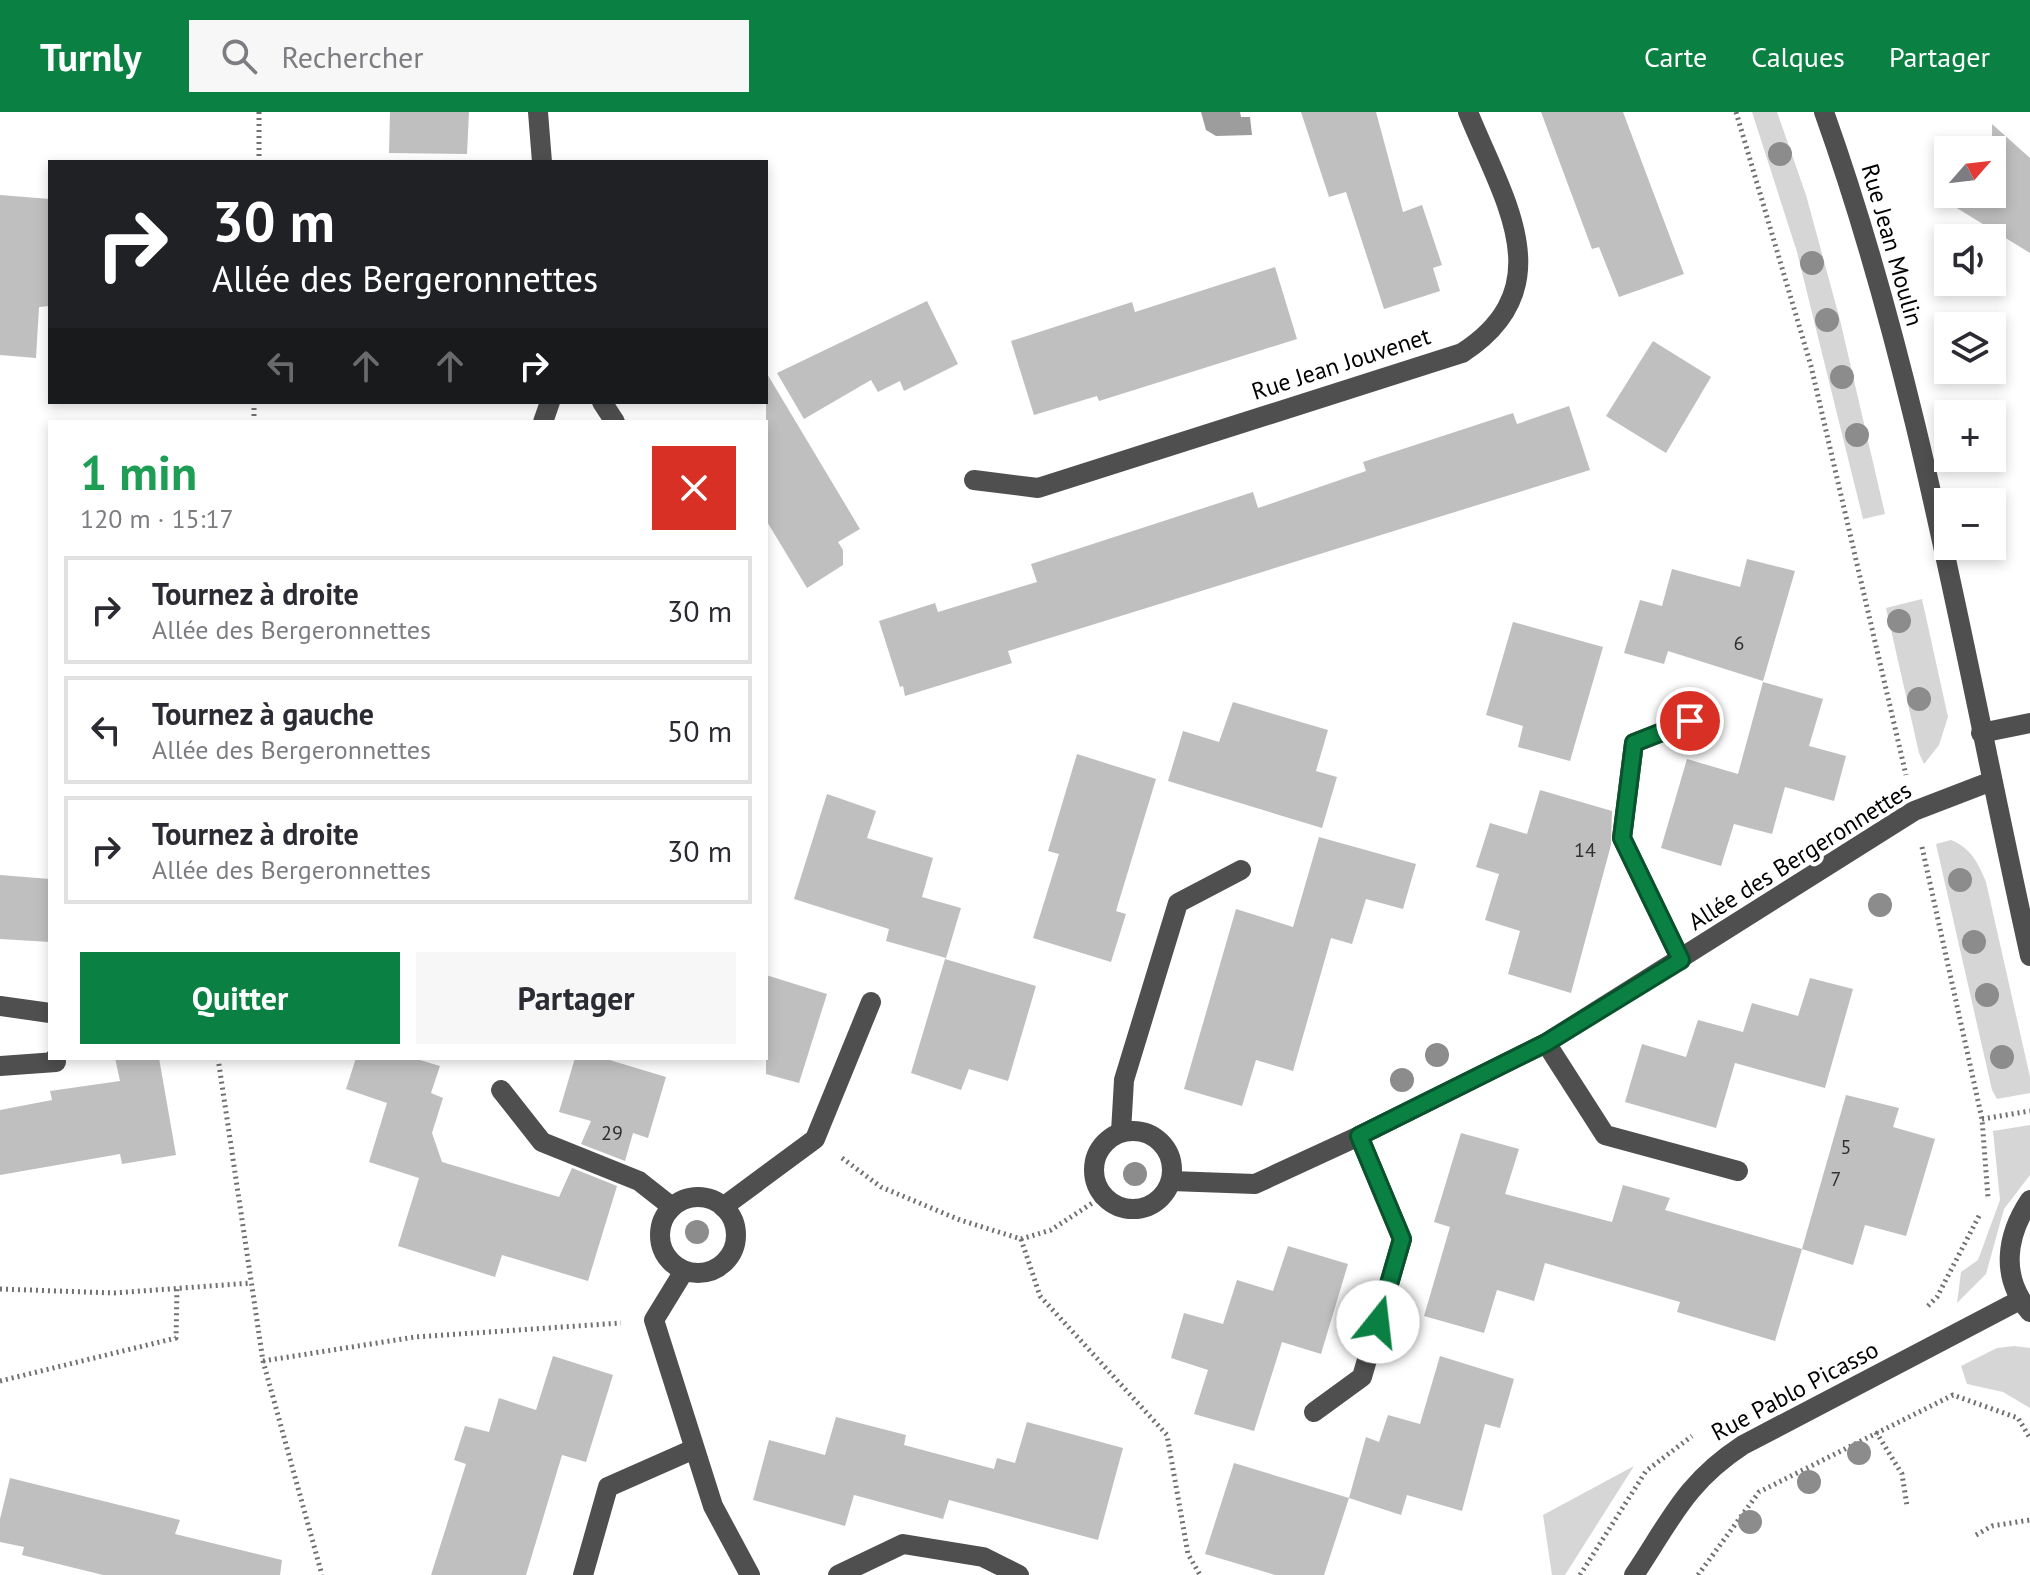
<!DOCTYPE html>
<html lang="fr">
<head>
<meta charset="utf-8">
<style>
  :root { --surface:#fff; --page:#f7f7f7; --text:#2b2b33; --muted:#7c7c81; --line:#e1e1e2; --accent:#0b8043 }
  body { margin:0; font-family:"PT Sans",sans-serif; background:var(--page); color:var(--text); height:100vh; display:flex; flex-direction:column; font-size:30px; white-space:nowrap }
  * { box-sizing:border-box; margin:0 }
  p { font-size:26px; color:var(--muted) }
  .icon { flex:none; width:44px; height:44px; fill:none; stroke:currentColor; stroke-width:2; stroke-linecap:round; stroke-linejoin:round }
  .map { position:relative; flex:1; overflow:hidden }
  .drawer { position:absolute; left:48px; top:308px; width:720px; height:640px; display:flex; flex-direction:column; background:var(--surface); border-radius:0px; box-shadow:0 4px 12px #0003 }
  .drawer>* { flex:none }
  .banner { position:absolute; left:48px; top:48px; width:720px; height:244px; border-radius:0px; box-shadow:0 4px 12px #0003; background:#202124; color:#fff; overflow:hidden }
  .needle { width:52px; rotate:62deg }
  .tools { position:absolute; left:1934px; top:24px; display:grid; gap:16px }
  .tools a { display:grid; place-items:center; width:72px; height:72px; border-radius:0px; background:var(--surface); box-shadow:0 4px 12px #0003; font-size:40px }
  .pin { position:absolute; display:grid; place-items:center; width:68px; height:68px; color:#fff; margin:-34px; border:4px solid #fff; border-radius:50%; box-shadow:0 2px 8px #0007 }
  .me { position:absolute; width:88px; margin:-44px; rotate:16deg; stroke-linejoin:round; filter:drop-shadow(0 0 6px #0008) }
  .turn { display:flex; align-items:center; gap:28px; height:168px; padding:0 32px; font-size:36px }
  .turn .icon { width:104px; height:104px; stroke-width:2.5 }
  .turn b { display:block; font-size:56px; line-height:68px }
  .lanes { display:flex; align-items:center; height:76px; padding:0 32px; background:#0003; justify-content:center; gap:40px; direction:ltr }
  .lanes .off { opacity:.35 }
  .round { display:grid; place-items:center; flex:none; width:84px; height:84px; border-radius:0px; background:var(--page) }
  .headline { display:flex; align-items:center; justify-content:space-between; height:136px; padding:0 32px }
  h1 { font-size:48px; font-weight:700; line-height:60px; color:#1e9e55 }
  .action { display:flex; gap:16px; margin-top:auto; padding:16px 32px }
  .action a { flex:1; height:92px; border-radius:0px; background:var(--accent); color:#fff; font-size:32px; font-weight:700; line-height:92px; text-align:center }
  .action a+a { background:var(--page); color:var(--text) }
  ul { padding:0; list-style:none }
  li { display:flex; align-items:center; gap:24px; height:108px; margin:0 16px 12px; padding:0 16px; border:4px solid var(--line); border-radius:0px }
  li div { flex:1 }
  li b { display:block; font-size:30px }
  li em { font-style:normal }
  header { display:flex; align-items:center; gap:48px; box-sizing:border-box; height:112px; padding:0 40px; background:var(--accent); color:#fff }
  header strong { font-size:38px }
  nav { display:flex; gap:44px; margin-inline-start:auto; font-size:28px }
  .search { width:560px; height:72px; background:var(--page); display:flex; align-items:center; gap:20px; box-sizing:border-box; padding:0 28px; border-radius:0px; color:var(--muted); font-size:30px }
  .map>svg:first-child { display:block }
  .green { fill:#d6d6d6 }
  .water { fill:#9d9d9d }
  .building { fill:#bfbfbf }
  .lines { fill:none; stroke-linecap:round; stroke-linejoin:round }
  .path { stroke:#717171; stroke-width:5; stroke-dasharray:2 4; stroke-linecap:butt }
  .minor { stroke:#4f4f4f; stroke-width:20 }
  .tree { fill:#8c8c8c }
  .route-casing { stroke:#07532c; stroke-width:20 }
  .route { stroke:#0b8043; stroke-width:14 }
  .labels { text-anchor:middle; stroke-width:8; stroke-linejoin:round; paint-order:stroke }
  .number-label { font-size:20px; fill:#303030 }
  .street-label { font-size:24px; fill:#000; stroke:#fff }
</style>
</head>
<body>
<header>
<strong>Turnly</strong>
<div class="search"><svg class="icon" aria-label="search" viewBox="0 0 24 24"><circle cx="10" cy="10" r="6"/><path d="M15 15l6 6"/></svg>Rechercher</div>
<nav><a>Carte</a><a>Calques</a><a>Partager</a></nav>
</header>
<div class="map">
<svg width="2030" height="1463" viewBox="0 0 2030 1463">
  <rect width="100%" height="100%" fill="#fff"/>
  <g class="green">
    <polygon points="1752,0 1777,0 1806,83 1840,208 1885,402 1863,407 1797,140"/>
    <polygon points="1922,487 1948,605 1939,633 1924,652 1919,641 1886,496"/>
    <path d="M1951 728C1971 736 1978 751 1986 770L2030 965V981L1997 987 1992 978 1936 732Z"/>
    <polygon points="2030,1013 2030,1063 2004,1097 1986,1162 1957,1191 1961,1160 1978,1148 2000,1088 1993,1019"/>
    <polygon points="2014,1234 2030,1236 2030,1296 2003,1280 1967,1272 1961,1254 1997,1236"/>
    <polygon points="1634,1354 1565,1463 1552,1463 1543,1403"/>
  </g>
  <polygon class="water" points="1201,0 1240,0 1241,5 1250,5 1252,23 1216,24 1206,18"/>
  <g class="building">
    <polygon points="390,0 469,0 467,42 389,41"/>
    <polygon points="1301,0 1376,0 1403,100 1422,93 1442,153 1433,156 1440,179 1384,197 1346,80 1329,85"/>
    <polygon points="1541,0 1623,0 1684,162 1619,185 1599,135 1592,137"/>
    <polygon points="1992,12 2030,46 2030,141 1934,82 1992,82"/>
    <polygon points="0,83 50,87 50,194 39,195 36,246 0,243"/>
    <polygon points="1275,155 1297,227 1099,289 1097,284 1034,303 1011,229 1132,190 1135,200"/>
    <polygon points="927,189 958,252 904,279 900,269 878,280 871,268 804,307 777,261"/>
    <polygon points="1653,229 1711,265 1666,341 1606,304"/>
    <polygon points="766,260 860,417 838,430 843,438 843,453 807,476 766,408"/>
    <polygon points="1569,294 1590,358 1008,539 1012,551 905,584 903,574 900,575 879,509 935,491 938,500 1037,470 1031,452 1253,380 1258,396 1366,359 1363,350 1513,301 1517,312"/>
    <polygon points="1747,447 1795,459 1763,569 1668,539 1664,552 1624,541 1640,488 1662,494 1672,457 1740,475"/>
    <polygon points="1513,510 1603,535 1570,649 1518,635 1523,614 1486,603"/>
    <polygon points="1763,570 1823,587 1809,634 1846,644 1834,689 1785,675 1772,722 1734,712 1721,754 1661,736 1687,647 1738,662"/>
    <polygon points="1233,590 1328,618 1316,659 1337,665 1322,716 1168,669 1183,619 1219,630"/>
    <polygon points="1077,642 1156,667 1116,799 1126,802 1111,850 1033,826 1059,742 1048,739"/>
    <polygon points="1540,678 1612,699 1611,733 1571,881 1508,862 1520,819 1485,808 1499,762 1476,755 1490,711 1527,722"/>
    <polygon points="827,682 876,699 867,726 933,746 922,785 961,796 946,846 886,829 889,817 794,787"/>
    <polygon points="1319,725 1416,752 1403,797 1366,787 1352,832 1331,826 1293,959 1256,948 1242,994 1184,977 1236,797 1293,815"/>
    <polygon points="0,763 50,767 50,830 0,827"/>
    <polygon points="945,847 1036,874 1008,969 969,957 961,978 911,961"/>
    <polygon points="766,863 827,882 799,971 766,962"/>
    <polygon points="1810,866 1853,877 1825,976 1735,951 1716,1016 1625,990 1642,932 1686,945 1698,908 1743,920 1752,891 1798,904"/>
    <polygon points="115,946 159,946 176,1043 122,1052 120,1042 0,1063 0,998 52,988 50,979 120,969"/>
    <polygon points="356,946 413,946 440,954 431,981 443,986 432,1021 442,1050 559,1085 572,1056 617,1074 588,1169 502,1143 495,1165 398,1134 419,1066 369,1050 387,991 346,977"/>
    <polygon points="575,946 603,946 666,965 648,1026 633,1021 625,1049 581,1032 591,1009 559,1000"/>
    <polygon points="1846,983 1899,996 1893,1015 1935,1027 1906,1124 1865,1113 1853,1153 1802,1137"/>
    <polygon points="1461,1021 1519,1037 1505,1082 1612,1110 1623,1073 1670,1086 1665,1098 1802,1137 1775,1229 1677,1200 1680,1190 1545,1151 1534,1189 1497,1178 1484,1221 1424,1204 1450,1115 1434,1110"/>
    <polygon points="1288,1134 1348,1152 1321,1242 1282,1230 1254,1319 1194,1302 1208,1258 1171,1246 1184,1201 1223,1212 1237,1168 1273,1179"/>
    <polygon points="553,1244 613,1263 586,1350 562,1343 526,1463 431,1463 466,1352 454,1348 465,1314 489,1320 499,1286 536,1298"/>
    <polygon points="1440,1244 1514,1267 1500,1316 1485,1312 1462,1399 1407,1383 1401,1403 1349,1386 1366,1325 1379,1330 1388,1303 1420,1312"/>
    <polygon points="836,1305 906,1323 904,1333 994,1357 997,1346 1015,1351 1027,1310 1123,1336 1098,1428 949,1388 943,1407 854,1383 845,1414 753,1388 769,1328 825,1343"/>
    <polygon points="1234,1351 1349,1386 1324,1463 1275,1463 1205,1442"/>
    <polygon points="10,1366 180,1408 175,1422 282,1448 280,1463 103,1463 22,1443 24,1435 0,1430 0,1407"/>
  </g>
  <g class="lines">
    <g class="path">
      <polyline points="1736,0 1811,254 1906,663"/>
      <polyline points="259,50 259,0"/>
      <polyline points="254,310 254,290"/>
      <polyline points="1922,735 1982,1007 1988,1086"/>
      <polyline points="218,946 263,1249 322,1463"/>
      <polyline points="1982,1007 2030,999"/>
      <polyline points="842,1046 881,1075 960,1108 1021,1127 1051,1118 1103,1084"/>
      <polyline points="1021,1127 1040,1184 1167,1323 1188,1442 1200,1463"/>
      <polyline points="0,1177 114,1181 251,1171"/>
      <polyline points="1928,1194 1937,1185 1980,1102"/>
      <polyline points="263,1249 415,1225 621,1211"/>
      <polyline points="0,1269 176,1226 177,1176"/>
      <polyline points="1876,1320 1902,1362 1907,1394"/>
      <polyline points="1976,1423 1992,1414 2030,1408"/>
      <polyline points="1580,1463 1646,1359 1692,1324"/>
      <polyline points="1698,1463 1759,1380 1953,1283 2018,1306 2030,1326"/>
    </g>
    <g class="minor">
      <polyline points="538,0 542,50"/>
      <path d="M1824 0C1920 268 1968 566 2030 844"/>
      <polyline points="602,290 615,310"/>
      <polyline points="543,310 550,290"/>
      <path d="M974 368 1038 376 1462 241C1564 175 1503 87 1468 0"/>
      <polyline points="1981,621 2030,611"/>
      <polyline points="1681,848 1622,726 1634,631 1690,609"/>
      <polyline points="0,894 50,901"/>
      <polyline points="1546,931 1605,1023 1738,1059"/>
      <polyline points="0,954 56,950 55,946"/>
      <polyline points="501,978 542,1030 639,1069 672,1095"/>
      <circle cx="1133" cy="1058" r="39"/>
      <polyline points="1121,1020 1124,968 1178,791 1241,758"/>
      <polyline points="1171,1069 1255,1072 1359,1024 1546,931 1914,699 1992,669"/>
      <circle cx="698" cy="1123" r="38"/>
      <path d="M2030 1088C2006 1124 2000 1165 2030 1200"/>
      <polyline points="723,1095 815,1027 871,890"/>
      <polyline points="684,1159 654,1208 713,1394 750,1463"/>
      <polyline points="1314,1300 1362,1265 1402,1127 1359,1024"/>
      <polyline points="583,1463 608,1375 694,1337"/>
      <polyline points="838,1463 903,1432 983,1445 1019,1463"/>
      <path d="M1634 1463C1671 1408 1685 1371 1743 1333L2020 1188"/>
    </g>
  </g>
  <g class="tree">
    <circle cx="1780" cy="42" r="12"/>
    <circle cx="1812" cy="151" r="12"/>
    <circle cx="1827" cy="208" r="12"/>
    <circle cx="1842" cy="265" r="12"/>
    <circle cx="1857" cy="323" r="12"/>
    <circle cx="1899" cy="509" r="12"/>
    <circle cx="1919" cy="587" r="12"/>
    <circle cx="1960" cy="768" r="12"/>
    <circle cx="1880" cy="793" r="12"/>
    <circle cx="1974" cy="830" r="12"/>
    <circle cx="1987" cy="883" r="12"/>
    <circle cx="1437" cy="943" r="12"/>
    <circle cx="2002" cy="945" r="12"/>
    <circle cx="1402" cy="968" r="12"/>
    <circle cx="1135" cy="1062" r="12"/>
    <circle cx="697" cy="1120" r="12"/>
    <circle cx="1859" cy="1341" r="12"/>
    <circle cx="1809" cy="1370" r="12"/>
    <circle cx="1750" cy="1410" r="12"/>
  </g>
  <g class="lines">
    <g class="route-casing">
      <polyline id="route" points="1378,1210 1402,1127 1359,1024 1546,931 1681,848 1622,726 1634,631 1690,609"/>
    </g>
    <use href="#route" class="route"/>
  </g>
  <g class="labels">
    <g class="number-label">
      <text x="1739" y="538">6</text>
      <text x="1585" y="745">14</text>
      <text x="612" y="1028">29</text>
      <text x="1846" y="1042">5</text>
      <text x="1836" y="1074">7</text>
    </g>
    <g class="street-label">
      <text transform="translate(1892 133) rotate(74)" y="8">Rue Jean Moulin</text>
      <text transform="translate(1341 252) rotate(-18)" y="8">Rue Jean Jouvenet</text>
      <text transform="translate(1800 744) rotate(-32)" y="8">Allée des Bergeronnettes</text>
      <text transform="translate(1795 1279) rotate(-28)" y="8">Rue Pablo Picasso</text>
    </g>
  </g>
</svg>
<div class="tools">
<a><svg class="needle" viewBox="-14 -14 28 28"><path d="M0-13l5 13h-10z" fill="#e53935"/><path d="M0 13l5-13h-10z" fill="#7c7c81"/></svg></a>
<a><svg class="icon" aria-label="sound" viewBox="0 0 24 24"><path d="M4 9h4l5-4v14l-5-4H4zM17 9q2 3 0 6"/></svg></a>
<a><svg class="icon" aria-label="layers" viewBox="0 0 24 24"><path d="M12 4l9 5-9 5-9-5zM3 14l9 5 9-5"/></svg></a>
<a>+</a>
<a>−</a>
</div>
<div class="pin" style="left:1690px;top:609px;background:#d93025"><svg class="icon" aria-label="arrive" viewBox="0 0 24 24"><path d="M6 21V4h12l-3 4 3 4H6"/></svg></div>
<svg class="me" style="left:1378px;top:1210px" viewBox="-20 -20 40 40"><circle r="19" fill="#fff"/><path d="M0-13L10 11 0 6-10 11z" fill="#0b8043"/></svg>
<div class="banner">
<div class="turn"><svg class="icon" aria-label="right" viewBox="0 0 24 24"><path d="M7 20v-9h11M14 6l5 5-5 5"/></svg><div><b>30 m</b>Allée des Bergeronnettes</div></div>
<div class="lanes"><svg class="icon off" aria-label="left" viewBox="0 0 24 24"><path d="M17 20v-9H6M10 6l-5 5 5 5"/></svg><svg class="icon off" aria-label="ahead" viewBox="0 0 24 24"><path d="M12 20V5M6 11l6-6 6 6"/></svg><svg class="icon off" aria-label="ahead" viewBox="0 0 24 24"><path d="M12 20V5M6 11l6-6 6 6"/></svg><svg class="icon" aria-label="right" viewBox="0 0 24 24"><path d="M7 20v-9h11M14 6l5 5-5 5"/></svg></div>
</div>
<section class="drawer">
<div class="headline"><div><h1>1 min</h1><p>120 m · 15:17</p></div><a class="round" style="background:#d93025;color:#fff"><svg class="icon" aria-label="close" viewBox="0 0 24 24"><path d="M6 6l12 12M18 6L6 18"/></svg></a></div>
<ul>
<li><svg class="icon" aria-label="right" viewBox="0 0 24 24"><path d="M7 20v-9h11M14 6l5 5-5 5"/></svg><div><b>Tournez à droite</b><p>Allée des Bergeronnettes</p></div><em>30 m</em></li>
<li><svg class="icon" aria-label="left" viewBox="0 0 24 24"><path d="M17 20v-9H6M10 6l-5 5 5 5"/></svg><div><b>Tournez à gauche</b><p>Allée des Bergeronnettes</p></div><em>50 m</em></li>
<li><svg class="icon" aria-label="right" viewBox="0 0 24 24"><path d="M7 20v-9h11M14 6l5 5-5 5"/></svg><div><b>Tournez à droite</b><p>Allée des Bergeronnettes</p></div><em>30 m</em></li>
</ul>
<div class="action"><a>Quitter</a><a>Partager</a></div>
</section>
</div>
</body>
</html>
